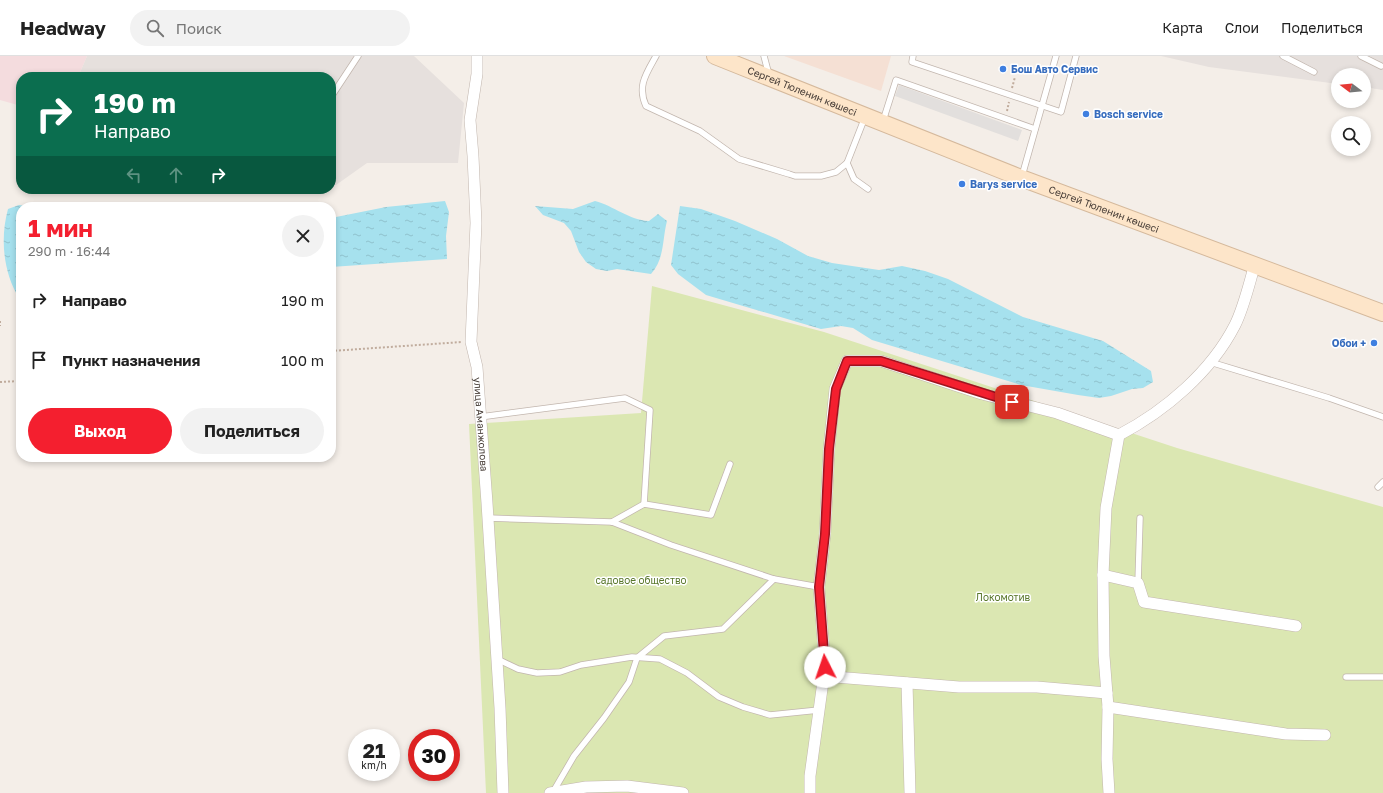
<!DOCTYPE html>
<html lang="ru">
<head>
<meta charset="utf-8">
<style>
  :root { --surface:#fff; --page:#f2f2f2; --text:#222; --muted:#767676; --line:#e0e0e0; --accent:#f41f2f }
  body { margin:0; font-family:"Golos Text",sans-serif; background:var(--page); color:var(--text); height:100vh; display:flex; flex-direction:column; font-size:15px; white-space:nowrap }
  * { box-sizing:border-box; margin:0 }
  p { font-size:13px; color:var(--muted) }
  .icon { flex:none; width:22px; height:22px; fill:none; stroke:currentColor; stroke-width:2; stroke-linecap:round; stroke-linejoin:round }
  .map { position:relative; flex:1; overflow:hidden }
  .sheet { position:absolute; left:16px; top:146px; width:320px; height:260px; display:flex; flex-direction:column; background:var(--surface); border-radius:16px; box-shadow:0 2px 6px #0003 }
  .sheet>* { flex:none }
  .banner { position:absolute; left:16px; top:16px; width:320px; height:122px; border-radius:16px; box-shadow:0 2px 6px #0003; background:#0b6e4f; color:#fff; overflow:hidden }
  .needle { width:26px; rotate:286deg }
  .buttons { position:absolute; left:1331px; top:12px; display:grid; gap:8px }
  .buttons a { display:grid; place-items:center; width:40px; height:40px; border-radius:50%; background:var(--surface); box-shadow:0 2px 6px #0003; font-size:20px }
  .speed { position:absolute; left:348px; top:673px; display:flex; gap:8px; font-size:20px; font-weight:700; text-align:center }
  .speed>* { display:grid; place-content:center; width:52px; height:52px; border-radius:50%; background:var(--surface); box-shadow:0 2px 6px #0003; line-height:1 }
  .speed small { font-size:10px; font-weight:400 }
  .speed .limit { border:6px solid #d22; background:#fff; color:#111 }
  .pin { position:absolute; display:grid; place-items:center; width:34px; height:34px; color:#fff; margin:-17px; border-radius:8px; box-shadow:0 2px 6px #0006 }
  .me { position:absolute; width:44px; margin:-22px; rotate:356deg; stroke-linejoin:round; filter:drop-shadow(0 0 3px #0008) }
  .turn { display:flex; align-items:center; gap:14px; height:84px; padding:0 12px; font-size:18px }
  .turn .icon { width:52px; height:52px; stroke-width:2.5 }
  .turn b { display:block; font-size:28px; line-height:34px }
  .lanes { display:flex; align-items:center; height:38px; padding:0 12px; background:#0003; justify-content:center; gap:20px; direction:ltr }
  .lanes .off { opacity:.35 }
  .round { display:grid; place-items:center; flex:none; width:42px; height:42px; border-radius:21px; background:var(--page) }
  .head { display:flex; align-items:center; justify-content:space-between; height:68px; padding:0 12px }
  h1 { font-size:24px; font-weight:700; line-height:30px; color:var(--accent) }
  .action { display:flex; gap:8px; margin-top:auto; padding:8px 12px }
  .action a { flex:1; height:46px; border-radius:24px; background:var(--accent); color:#fff; font-size:16px; font-weight:700; line-height:46px; text-align:center }
  .action a+a { background:var(--page); color:var(--text) }
  ul { padding:0; list-style:none }
  li { display:flex; align-items:center; gap:12px; height:60px; padding:0 12px }
  li div { flex:1 }
  li b { display:block; font-size:15px }
  li em { font-style:normal }
  header { display:flex; align-items:center; gap:24px; box-sizing:border-box; height:56px; padding:0 20px; background:var(--surface); border-bottom:1px solid var(--line) }
  header strong { font-size:19px }
  nav { display:flex; gap:22px; margin-inline-start:auto; font-size:14px }
  .search { width:280px; height:36px; background:var(--page); display:flex; align-items:center; gap:10px; box-sizing:border-box; padding:0 14px; border-radius:22px; color:var(--muted); font-size:15px }
  .map>svg:first-child { display:block }
  .commercial { fill:#f5e0d4 }
  .industrial { fill:#e6e0dd }
  .medical { fill:#f4dcde }
  .green { fill:#dbe7b2 }
  .parking { fill:#e2dfdd }
  .water { fill:url(#water-ripples) }
  .lines { fill:none; stroke-linecap:round; stroke-linejoin:round }
  .service-casing { stroke:#c2b6ae; stroke-width:7 }
  .minor-casing { stroke:#c2b6ae; stroke-width:12 }
  .secondary-casing { stroke:#d5b99c; stroke-width:18 }
  .path { stroke:#c0ac9d; stroke-width:2; stroke-dasharray:2 2; stroke-linecap:butt }
  .service { stroke:#fff; stroke-width:5.5 }
  .minor { stroke:#fff; stroke-width:11 }
  .secondary { stroke:#fde5c9; stroke-width:16 }
  .route-casing { stroke:#9f141f; stroke-width:10 }
  .route { stroke:#f41f2f; stroke-width:7 }
  .shop-dot { fill:#3f7fe0; stroke:#fff; stroke-width:1.5 }
  .labels { text-anchor:middle; stroke-width:3; stroke-linejoin:round; paint-order:stroke }
  .shop-label { font-size:10px; font-weight:bold; fill:#366cbe; stroke:#fff; text-anchor:start }
  .street-label { font-size:10px; fill:#473d37; stroke:#fff }
  .park-label { font-size:10px; fill:#59772b; stroke:#fff }
</style>
</head>
<body>
<header>
<strong>Headway</strong>
<div class="search"><svg class="icon" aria-label="search" viewBox="0 0 24 24"><circle cx="10" cy="10" r="6"/><path d="M15 15l6 6"/></svg>Поиск</div>
<nav><a>Карта</a><a>Слои</a><a>Поделиться</a></nav>
</header>
<div class="map">
<svg width="1383" height="737" viewBox="0 0 1383 737">
  <defs>
    <pattern id="water-ripples" width="26" height="14" patternUnits="userSpaceOnUse"><rect width="26" height="14" fill="#a6e1ee"/><path d="M2 4q2-2 4 0t4 0M15 11q2-2 4 0t4 0" fill="none" stroke="#90c2cd"/></pattern>
  </defs>
  <rect width="100%" height="100%" fill="#f4eee8"/>
  <polygon class="commercial" points="784,0 891,0 881,35"/>
  <g class="industrial">
    <polygon points="87,0 414,0 464,47 458,107 367,107 336,129 331,129 331,21 78,21"/>
    <polygon points="1161,0 1383,0 1383,34 1364,31 1364,19 1338,19 1338,28 1209,11"/>
  </g>
  <polygon class="medical" points="0,0 87,0 78,21 21,21 21,50 0,44"/>
  <polygon class="green" points="652,230 824,276 1177,392 1383,451 1383,737 486,737 469,368 641,357"/>
  <polygon class="parking" points="899,29 1022,74 1018,85 895,40"/>
  <g class="water">
    <polygon points="445,145 449,156 446,180 447,203 331,211 331,162 386,151"/>
    <path d="M595 145C614 150 629 164 649 165L658 158 667 165C662 184 665 202 651 218L617 213 607 215 596 213 586 206 579 196 571 175 564 167 543 159 535 150 573 153Z"/>
    <path d="M19 149 33 151H21V242H19C3 216 0 182 8 153Z"/>
    <polygon points="680,150 701,153 735,165 777,183 808,200 832,207 879,214 902,210 925,215 948,223 1023,261 1103,285 1151,315 1153,326 1143,332 1132,333 1111,340 1099,342 1078,339 1021,329 872,284 853,272 841,270 821,273 706,239 678,218 671,209"/>
  </g>
  <g class="lines">
    <g class="service-casing">
      <g id="service">
        <path d="M656 0C646 18 637 30 646 50L700 75 739 103 789 118 795 120H821L836 116 847 107"/>
        <polyline points="764,0 769,19"/>
        <polyline points="913,0 912,6 1061,56 1076,0"/>
        <polyline points="1283,0 1314,16"/>
        <polyline points="1361,0 1381,10"/>
        <polyline points="331,41 358,0"/>
        <polyline points="865,61 847,107 854,123 868,133"/>
        <polyline points="883,65 896,24 1035,73"/>
        <polyline points="1022,120 1056,0"/>
        <polyline points="1210,306 1329,342 1383,361"/>
        <polyline points="480,361 625,342 650,354 644,448 612,466"/>
        <polyline points="1378,431 1383,426"/>
        <polyline points="644,448 711,459 730,408"/>
        <polyline points="488,462 612,466 671,489 774,523"/>
        <polyline points="1138,527 1140,462"/>
        <polyline points="497,603 518,613 537,617 560,616 581,609 632,601 660,603 687,617 719,641 743,651 770,659 819,654"/>
        <polyline points="1346,621 1383,621"/>
        <polyline points="553,736 574,700 604,662 629,626 637,602 664,580 723,573 774,523 819,531"/>
      </g>
    </g>
    <g class="minor-casing">
      <g id="minor">
        <path id="s1" d="M477 0V18L470 64 473 100 476 167 471 286 477 311 487 447 500 652 503 737"/>
        <polyline points="1103,519 1138,527 1144,546 1296,570"/>
        <polyline points="823,620 959,631 1037,631 1107,637"/>
        <polyline points="907,627 910,737"/>
        <polyline points="1108,651 1286,678 1325,679"/>
        <polyline points="550,737 586,731 627,730 683,737"/>
        <path d="M810 737V720L825 611 819 531 825 478 829 393 835 333 847 305H881L982 338 1057 357 1119 379C1165 355 1211 316 1235 269 1244 251 1249 228 1255 208"/>
        <polyline points="1109,737 1107,703 1108,651 1104,600 1103,519 1106,452 1119,379"/>
      </g>
    </g>
    <g class="secondary-casing">
      <g id="secondary">
        <path id="s2" d="M715 0 1021 122 1383 257"/>
      </g>
    </g>
    <g class="path">
      <polyline points="1012,32 1015,21"/>
      <polyline points="1007,55 1009,46"/>
      <polyline points="0,265 0,270"/>
      <polyline points="331,295 462,286"/>
      <polyline points="0,326 21,325"/>
    </g>
    <use href="#service" class="service"/>
    <use href="#minor" class="minor"/>
    <use href="#secondary" class="secondary"/>
  </g>
  <g class="lines">
    <g class="route-casing">
      <polyline id="route" points="825,611 819,531 825,478 829,393 836,333 847,305 881,305 1012,346"/>
    </g>
    <use href="#route" class="route"/>
  </g>
  <g class="shop-dot">
    <circle cx="1003" cy="13" r="4"/>
    <circle cx="1086" cy="58" r="4"/>
    <circle cx="962" cy="128" r="4"/>
    <circle cx="1374" cy="287" r="4"/>
  </g>
  <g class="labels">
    <g class="shop-label">
      <text x="1011" y="17">Бош Авто Сервис</text>
      <text x="1094" y="62">Bosch service</text>
      <text x="970" y="132">Barys service</text>
      <text x="1366" y="291" text-anchor="end">Обои +</text>
    </g>
    <g class="street-label">
      <text dy="4" stroke="none"><textPath href="#s2" startOffset="94">Сергей Тюленин көшесі</textPath></text>
      <text dy="4" stroke="none"><textPath href="#s2" startOffset="418">Сергей Тюленин көшесі</textPath></text>
      <text dy="4" stroke="none"><textPath href="#s1" startOffset="370">улица Аманжолова</textPath></text>
    </g>
    <g class="park-label">
      <text x="641" y="528">садовое общество</text>
      <text x="1003" y="545">Локомотив</text>
    </g>
  </g>
</svg>
<div class="buttons">
<a><svg class="needle" viewBox="-14 -14 28 28"><path d="M0-13l5 13h-10z" fill="#e53935"/><path d="M0 13l5-13h-10z" fill="#767676"/></svg></a>
<a><svg class="icon" aria-label="search" viewBox="0 0 24 24"><circle cx="10" cy="10" r="6"/><path d="M15 15l6 6"/></svg></a>
</div>
<div class="speed"><div>21<small>km/h</small></div><div class="limit">30</div></div>
<div class="pin" style="left:1012px;top:346px;background:#d93025"><svg class="icon" aria-label="arrive" viewBox="0 0 24 24"><path d="M6 21V4h12l-3 4 3 4H6"/></svg></div>
<svg class="me" style="left:825px;top:611px" viewBox="-20 -20 40 40"><circle r="19" fill="#fff"/><path d="M0-13L10 11 0 6-10 11z" fill="#f41f2f"/></svg>
<div class="banner">
<div class="turn"><svg class="icon" aria-label="right" viewBox="0 0 24 24"><path d="M7 20v-9h11M14 6l5 5-5 5"/></svg><div><b>190 m</b>Направо</div></div>
<div class="lanes"><svg class="icon off" aria-label="left" viewBox="0 0 24 24"><path d="M17 20v-9H6M10 6l-5 5 5 5"/></svg><svg class="icon off" aria-label="ahead" viewBox="0 0 24 24"><path d="M12 20V5M6 11l6-6 6 6"/></svg><svg class="icon" aria-label="right" viewBox="0 0 24 24"><path d="M7 20v-9h11M14 6l5 5-5 5"/></svg></div>
</div>
<section class="sheet">
<div class="head"><div><h1>1 мин</h1><p>290 m · 16:44</p></div><a class="round"><svg class="icon" aria-label="close" viewBox="0 0 24 24"><path d="M6 6l12 12M18 6L6 18"/></svg></a></div>
<ul>
<li><svg class="icon" aria-label="right" viewBox="0 0 24 24"><path d="M7 20v-9h11M14 6l5 5-5 5"/></svg><div><b>Направо</b></div><em>190 m</em></li>
<li><svg class="icon" aria-label="arrive" viewBox="0 0 24 24"><path d="M6 21V4h12l-3 4 3 4H6"/></svg><div><b>Пункт назначения</b></div><em>100 m</em></li>
</ul>
<div class="action"><a>Выход</a><a>Поделиться</a></div>
</section>
</div>
</body>
</html>
